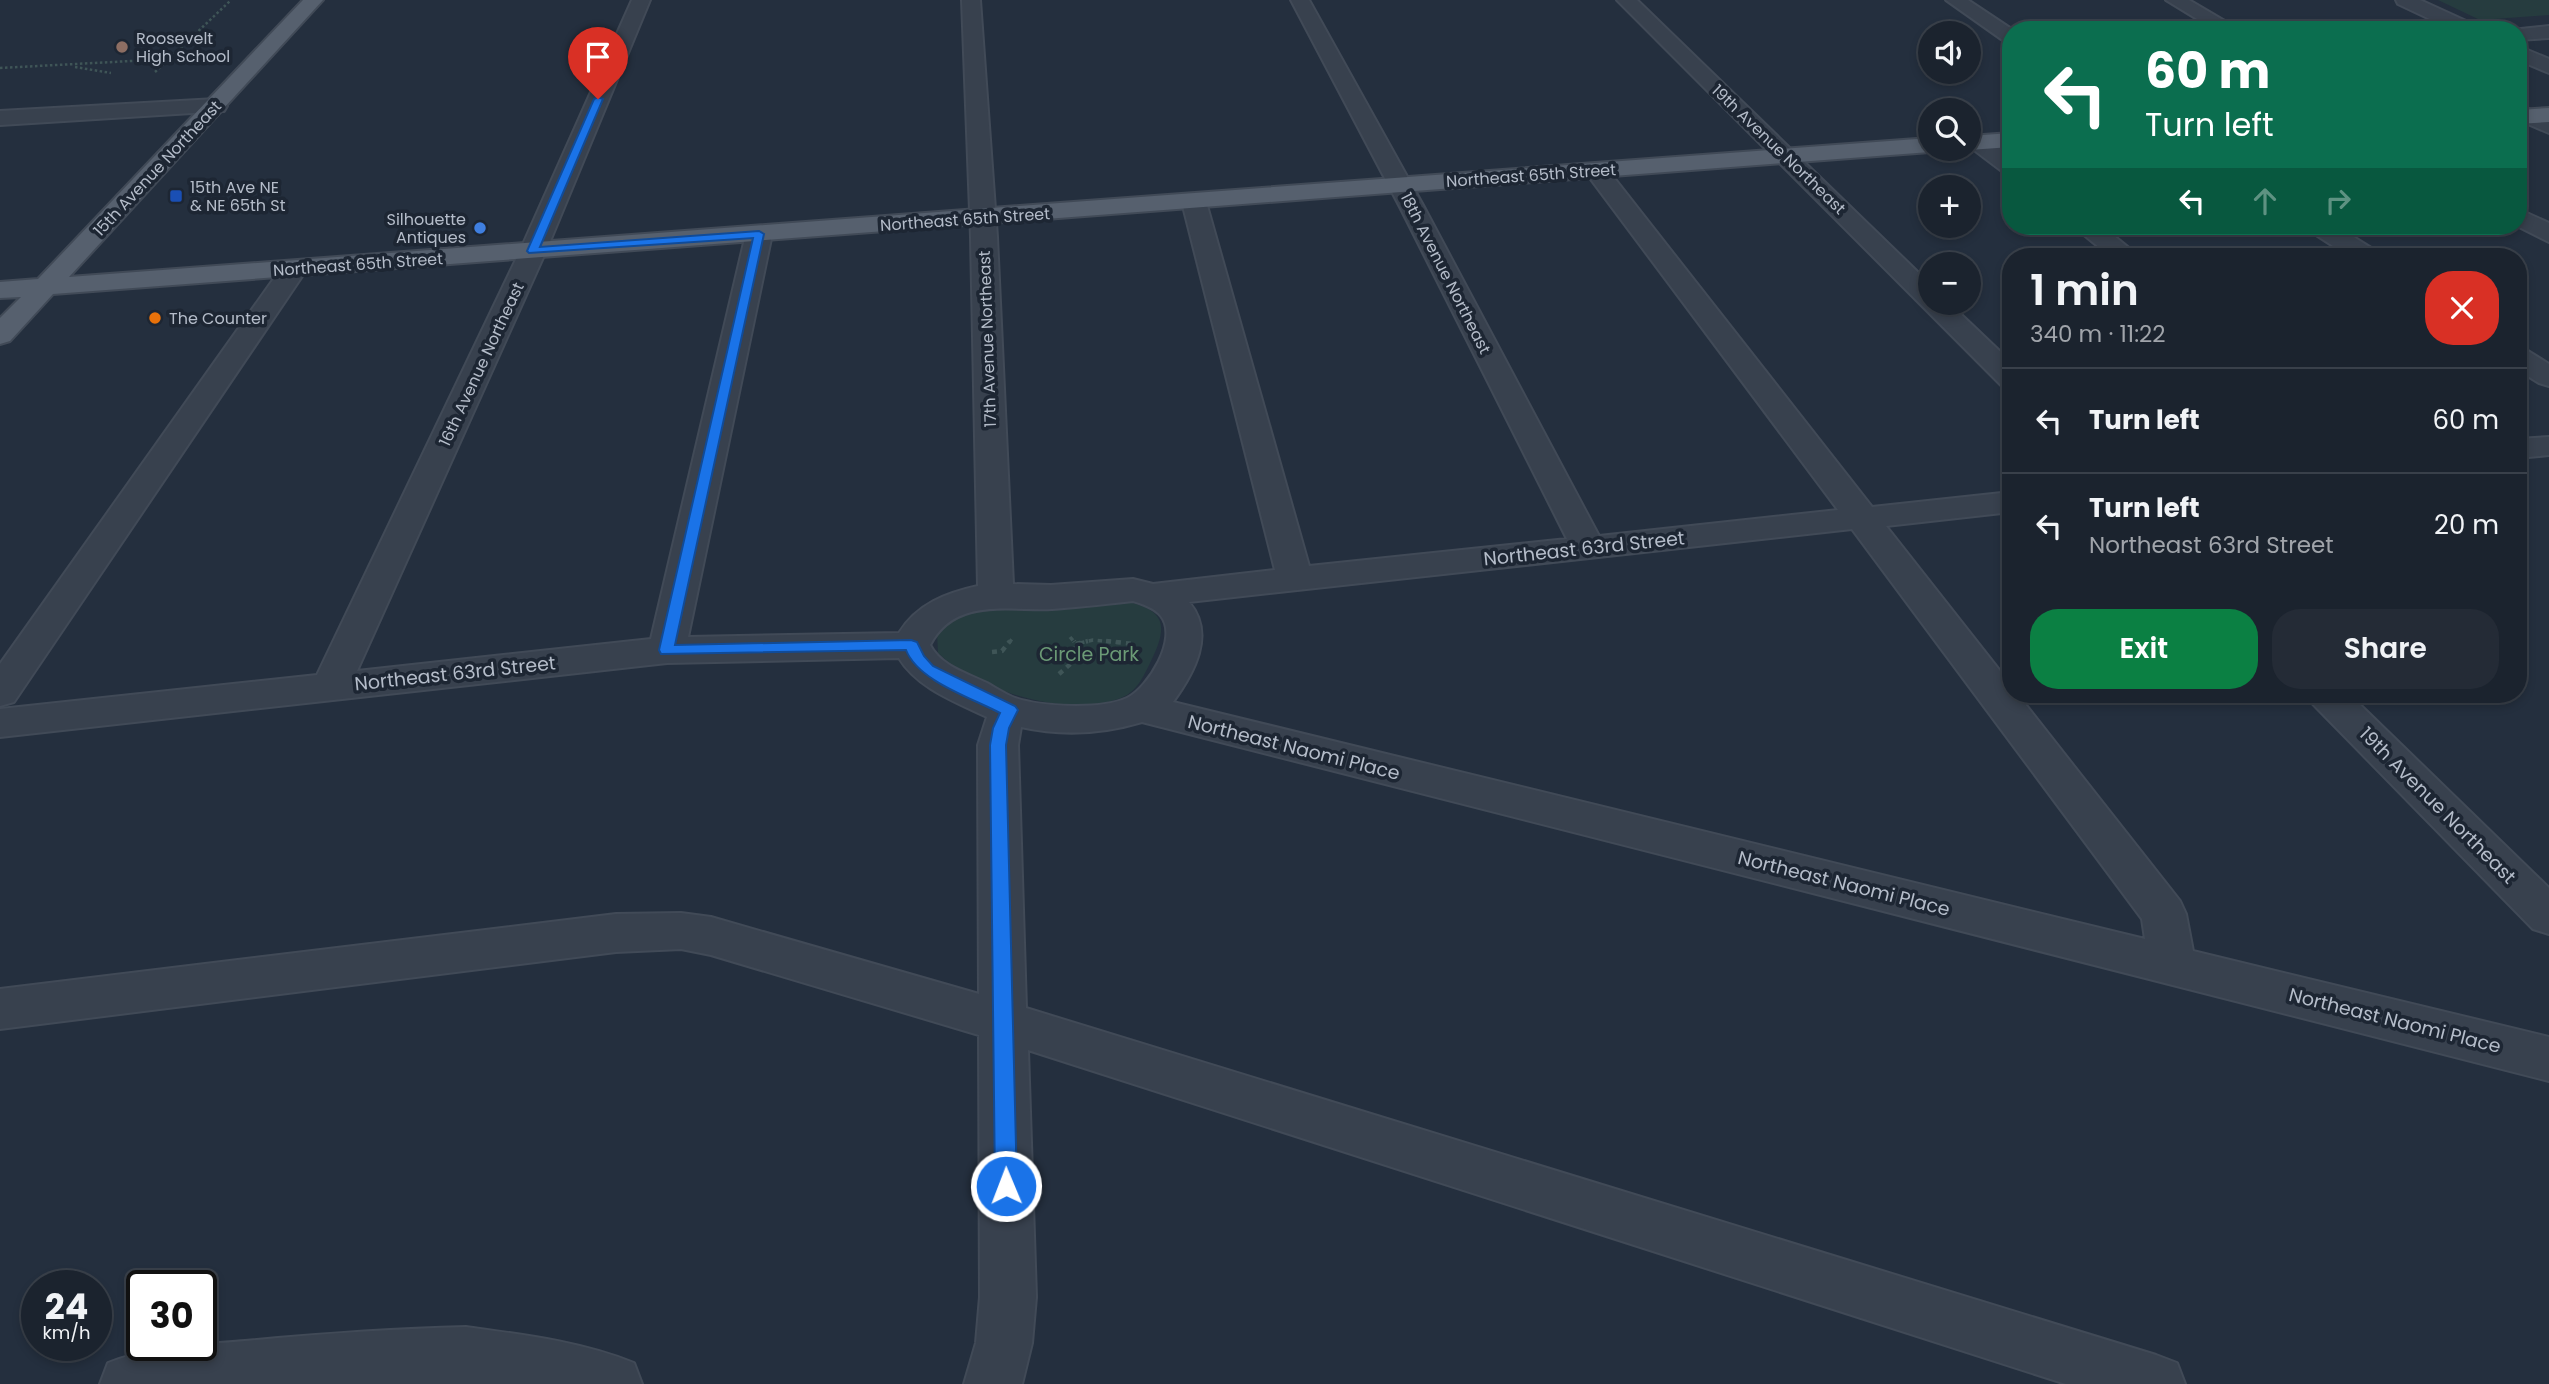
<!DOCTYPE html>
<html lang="en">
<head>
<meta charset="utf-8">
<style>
  :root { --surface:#1b232e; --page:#242b36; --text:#f1f3f6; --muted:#a0a4aa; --line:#39404a; --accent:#0b8043 }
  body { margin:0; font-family:Poppins,sans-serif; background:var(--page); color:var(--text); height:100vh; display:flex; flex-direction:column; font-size:26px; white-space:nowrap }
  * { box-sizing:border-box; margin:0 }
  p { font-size:23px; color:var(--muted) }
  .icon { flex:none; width:38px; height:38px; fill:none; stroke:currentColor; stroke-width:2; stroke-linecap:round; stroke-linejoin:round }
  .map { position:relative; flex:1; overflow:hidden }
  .sheet { position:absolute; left:2002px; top:248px; width:525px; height:455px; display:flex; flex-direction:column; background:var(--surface); border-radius:28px; box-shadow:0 4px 10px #0003,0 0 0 2px var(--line) }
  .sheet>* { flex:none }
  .hud { position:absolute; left:2002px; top:21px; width:525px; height:214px; border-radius:28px; box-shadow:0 4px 10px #0003,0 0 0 2px var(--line); background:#0b6e4f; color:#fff; overflow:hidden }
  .tools { position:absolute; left:1918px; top:21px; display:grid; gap:14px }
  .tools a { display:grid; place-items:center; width:63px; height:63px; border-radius:50%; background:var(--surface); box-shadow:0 4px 10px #0003,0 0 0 2px var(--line); font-size:35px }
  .speed { position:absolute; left:21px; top:1270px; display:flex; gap:14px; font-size:35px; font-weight:700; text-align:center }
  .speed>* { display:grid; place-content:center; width:91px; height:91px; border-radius:50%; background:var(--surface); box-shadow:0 4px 10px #0003,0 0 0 2px var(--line); line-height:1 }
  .speed small { font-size:18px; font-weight:400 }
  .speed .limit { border:4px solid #111; border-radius:10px; background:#fff; color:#111 }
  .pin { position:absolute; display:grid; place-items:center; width:60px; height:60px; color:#fff; margin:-72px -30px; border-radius:50% 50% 50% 0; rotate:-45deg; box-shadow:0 0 7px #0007 }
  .pin .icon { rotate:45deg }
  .me { position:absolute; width:77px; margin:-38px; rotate:359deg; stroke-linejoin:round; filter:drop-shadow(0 0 5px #0008) }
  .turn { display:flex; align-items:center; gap:24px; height:147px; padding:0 28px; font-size:32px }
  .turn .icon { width:91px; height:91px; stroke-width:2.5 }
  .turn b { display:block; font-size:49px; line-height:60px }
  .lanes { display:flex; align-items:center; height:66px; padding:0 28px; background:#0003; justify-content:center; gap:35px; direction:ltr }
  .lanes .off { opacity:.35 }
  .round { display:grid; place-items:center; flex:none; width:74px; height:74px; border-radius:28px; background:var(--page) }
  .head { display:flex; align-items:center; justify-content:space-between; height:119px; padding:0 28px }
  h1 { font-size:42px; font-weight:600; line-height:52px }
  .primary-button { display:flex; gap:14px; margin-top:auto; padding:14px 28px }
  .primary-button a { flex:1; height:80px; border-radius:28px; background:var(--accent); color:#fff; font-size:28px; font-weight:600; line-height:80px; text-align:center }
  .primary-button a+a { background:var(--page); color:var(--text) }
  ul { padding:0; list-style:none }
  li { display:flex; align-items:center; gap:21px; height:105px; padding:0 28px; border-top:2px solid var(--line) }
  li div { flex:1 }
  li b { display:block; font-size:26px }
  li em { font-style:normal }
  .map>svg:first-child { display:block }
  .green { fill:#263c3f }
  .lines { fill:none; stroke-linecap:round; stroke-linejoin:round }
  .minor-casing { stroke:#414a57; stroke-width:4 }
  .major-casing { stroke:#414a57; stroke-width:4 }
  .path-far2 { stroke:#3f5557; stroke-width:2.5; stroke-dasharray:2.5 2.5; stroke-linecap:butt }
  .path-far1 { stroke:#3f5557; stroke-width:3.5; stroke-dasharray:4.5 4.5; stroke-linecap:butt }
  .path { stroke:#3f5557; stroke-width:4.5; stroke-dasharray:5 5; stroke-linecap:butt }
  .minor { fill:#38414e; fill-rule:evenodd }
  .major { fill:#56606e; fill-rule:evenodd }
  .route { fill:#1a73e8; stroke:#114b97; stroke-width:2 }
  .education-dot { fill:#8d6e63; stroke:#1d2633; stroke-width:2.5 }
  .transit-dot { fill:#1a4fb4; stroke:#1d2633; stroke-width:2.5 }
  .shop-dot { fill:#3f7fe0; stroke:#1d2633; stroke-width:2.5 }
  .food-dot { fill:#e8710a; stroke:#1d2633; stroke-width:2.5 }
  .labels { text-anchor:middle; stroke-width:7; stroke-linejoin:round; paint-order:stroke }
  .far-poi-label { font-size:16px; fill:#b4bcc9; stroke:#1d2633; text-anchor:start }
  .far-street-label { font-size:16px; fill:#b4bcc9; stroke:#1d2633 }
  .street-label { font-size:19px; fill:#b4bcc9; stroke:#1d2633 }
  .park-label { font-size:19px; fill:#6b9a76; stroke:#1d2633 }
</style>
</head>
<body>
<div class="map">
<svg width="2549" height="1384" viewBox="0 0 2549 1384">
  <rect width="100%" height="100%" fill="#242f3e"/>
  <g class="green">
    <polygon points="2438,0 2549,0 2549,15 2480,20"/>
    <path d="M1119 600C1162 608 1171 621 1151 661 1143 677 1137 693 1118 699 1065 718 977 690 938 653L937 633C946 623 954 615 968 611 1008 600 1075 602 1119 600Z"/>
  </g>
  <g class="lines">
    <g class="minor-casing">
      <g id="minor">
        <path d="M632 0H650L546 251 357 671 651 639 746 234 750 229 759 226 768 229 772 234 688 637 899 633C917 604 946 593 978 586L971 237 962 0H980L997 237 1013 584 1051 585 1133 579 1153 584 1275 570 1182 202 1185 197 1194 195 1203 197 1206 202 1309 566 1567 539 1400 207 1291 0H1309L1424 207 1599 536 1838 510 1584 170 1588 165H1604L1872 507 2011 492V512L1886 526 2011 685V695H2018L2180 901 2186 914 2193 951 2549 1037V1081L1142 722C1102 734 1061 736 1021 727L1018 745 1026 1008 2156 1355 2177 1363 2185 1384H2066L1028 1050 1036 1297 1032 1343 1022 1384H964L976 1343 980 1297 979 1035 711 955 681 949 616 952 0 1029V989L616 914 681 913 711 917 979 994 978 745 987 717C956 702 917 688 899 658L667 663 0 737V709L317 675 520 251ZM1852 529 2142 919 2145 939 1173 702C1194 673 1216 634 1189 602ZM1133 601C1143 604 1155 608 1161 616 1179 638 1148 688 1127 698 1101 710 1042 707 1015 698 1005 694 996 688 987 683 966 673 941 666 930 645 955 597 1008 611 1052 609 1079 607 1106 604 1133 601Z"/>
        <polygon points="1617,0 1637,0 1930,284 1930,303 1949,303 2011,362 2011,388 2001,385"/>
        <polygon points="1946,0 1968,0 2013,30 2011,30 2011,43 2004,41"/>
        <polygon points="2166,0 2189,0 2240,30 2215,30"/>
        <polygon points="2396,0 2420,0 2477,26 2480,30 2453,30 2398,4"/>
        <polygon points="2549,26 2549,38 2518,40 2518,30 2511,30"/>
        <polygon points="2518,46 2549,59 2549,73 2518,60"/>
        <polygon points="216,99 224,101 227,106 224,111 0,125 0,111"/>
        <polygon points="2529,109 2549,117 2549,133 2521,121 2518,117 2521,111"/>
        <polygon points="1978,135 1986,137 2011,156 2011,174 2003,172 1970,147 1970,137"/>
        <polygon points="2518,209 2549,223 2549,242 2517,226"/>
        <polygon points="2073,226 2102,226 2140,257 2111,257"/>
        <polygon points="2306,226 2336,226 2376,251 2380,257 2350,257 2310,231"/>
        <polygon points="294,261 303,263 307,269 14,702 0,706 0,664 285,263"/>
        <polygon points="2518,348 2528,351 2549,364 2549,386 2539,383 2518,370"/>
        <polygon points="2549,437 2549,455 2518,458 2518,439"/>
        <polygon points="2308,695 2350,695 2549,888 2549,934 2533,929 2313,704"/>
        <path d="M466 1327C523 1335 579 1341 634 1363L642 1384H100L108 1363C151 1346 200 1345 245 1341 319 1334 392 1329 466 1327Z"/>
      </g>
    </g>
    <g class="major-casing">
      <g id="major">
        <polygon points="303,0 323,0 69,277 1930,138 1930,149 1939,149 1930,152 53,294 10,341 0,344 0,318 21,297 0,298 0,282 38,279"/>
        <polygon points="2549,108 2549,122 2518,124 2518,110"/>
        <polygon points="2011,133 2011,147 1969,150 1964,149 1969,149 1969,136"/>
      </g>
    </g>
    <g class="path-far2">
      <polyline points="175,35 194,34"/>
      <polyline points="75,67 111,73"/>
      <polyline points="0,68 169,59 231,0"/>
      <polyline points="155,72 169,59 207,57"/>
    </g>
    <g class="path-far1">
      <polyline points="1070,637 1075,643"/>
      <polyline points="1009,643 1012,639"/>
      <polyline points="1080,643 1093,640 1124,643"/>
    </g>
    <g class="path">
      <polyline points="1106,641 1134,644"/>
      <polyline points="1076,644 1088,641"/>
      <polyline points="992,652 1002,651 1010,641"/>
      <polyline points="1059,674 1075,660 1076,644 1074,641"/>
    </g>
    <use href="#minor" class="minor"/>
    <use href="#major" class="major"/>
  </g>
  <path class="route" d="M598 97 603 99 540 247 759 231 764 234 675 645 911 640 917 642 924 656 933 666 1015 706 1018 710 1009 728 1006 745 1017 1186 1014 1194 1006 1197 998 1194 995 1186 990 745 993 728 1000 713C972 698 918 681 906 650L661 654 659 650 753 238 529 253 527 251 594 99Z"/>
  <circle class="education-dot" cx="122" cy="47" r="7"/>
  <rect class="transit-dot" x="169" y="189" width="14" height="14" rx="3.5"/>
  <circle class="shop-dot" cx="480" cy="228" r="7"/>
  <circle class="food-dot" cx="155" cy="318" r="7"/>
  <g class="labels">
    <g class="far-poi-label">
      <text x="136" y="44">Roosevelt<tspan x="136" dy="18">High School</tspan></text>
      <text x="190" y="193">15th Ave NE<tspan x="190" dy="18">&amp; NE 65th St</tspan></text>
      <text x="466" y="225" text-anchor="end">Silhouette<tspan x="466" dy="18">Antiques</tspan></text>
      <text x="169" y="324">The Counter</text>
    </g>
    <g class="far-street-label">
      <text transform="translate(1779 149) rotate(44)" y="6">19th Avenue Northeast</text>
      <text transform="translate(157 168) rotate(-47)" y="6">15th Avenue Northeast</text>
      <text transform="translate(1531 175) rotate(-4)" y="6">Northeast 65th Street</text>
      <text transform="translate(965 219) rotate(-4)" y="6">Northeast 65th Street</text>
      <text transform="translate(358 264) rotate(-4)" y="6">Northeast 65th Street</text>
      <text transform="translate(1446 273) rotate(63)" y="6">18th Avenue Northeast</text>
      <text transform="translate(987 339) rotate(-92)" y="6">17th Avenue Northeast</text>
      <text transform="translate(481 364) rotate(-65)" y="6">16th Avenue Northeast</text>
    </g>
    <g class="street-label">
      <text transform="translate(1584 548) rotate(-6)" y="7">Northeast 63rd Street</text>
      <text transform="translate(455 673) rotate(-6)" y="7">Northeast 63rd Street</text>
      <text transform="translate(1294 747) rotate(14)" y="7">Northeast Naomi Place</text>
      <text transform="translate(2438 805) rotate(45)" y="7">19th Avenue Northeast</text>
      <text transform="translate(1844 883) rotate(14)" y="7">Northeast Naomi Place</text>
      <text transform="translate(2395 1020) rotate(14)" y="7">Northeast Naomi Place</text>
    </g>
    <g class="park-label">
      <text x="1089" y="661">Circle Park</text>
    </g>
  </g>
</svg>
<div class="tools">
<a><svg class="icon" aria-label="sound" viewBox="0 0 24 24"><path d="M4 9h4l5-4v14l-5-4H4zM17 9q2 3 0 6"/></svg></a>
<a><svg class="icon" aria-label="search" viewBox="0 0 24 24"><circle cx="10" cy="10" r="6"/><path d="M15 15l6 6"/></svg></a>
<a>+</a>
<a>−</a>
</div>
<div class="speed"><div>24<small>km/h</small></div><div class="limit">30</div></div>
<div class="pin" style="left:598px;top:99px;background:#d93025"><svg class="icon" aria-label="arrive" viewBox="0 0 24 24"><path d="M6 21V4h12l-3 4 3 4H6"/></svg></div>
<svg class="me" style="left:1006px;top:1186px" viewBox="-20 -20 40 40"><circle r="17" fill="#1a73e8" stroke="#fff" stroke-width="3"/><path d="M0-11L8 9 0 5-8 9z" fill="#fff"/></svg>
<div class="hud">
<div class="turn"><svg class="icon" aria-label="left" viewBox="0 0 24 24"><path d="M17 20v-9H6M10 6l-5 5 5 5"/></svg><div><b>60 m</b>Turn left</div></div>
<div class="lanes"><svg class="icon" aria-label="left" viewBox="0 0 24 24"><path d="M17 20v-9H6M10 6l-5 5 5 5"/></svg><svg class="icon off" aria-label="ahead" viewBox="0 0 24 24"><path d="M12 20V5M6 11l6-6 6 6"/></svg><svg class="icon off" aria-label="right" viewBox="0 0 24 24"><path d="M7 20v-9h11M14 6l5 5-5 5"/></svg></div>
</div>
<section class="sheet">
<div class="head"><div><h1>1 min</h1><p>340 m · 11:22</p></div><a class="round" style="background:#d93025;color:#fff"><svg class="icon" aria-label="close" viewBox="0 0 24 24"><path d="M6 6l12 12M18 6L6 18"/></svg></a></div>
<ul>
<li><svg class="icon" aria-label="left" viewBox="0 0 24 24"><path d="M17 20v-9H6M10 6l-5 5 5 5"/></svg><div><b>Turn left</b></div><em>60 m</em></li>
<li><svg class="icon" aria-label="left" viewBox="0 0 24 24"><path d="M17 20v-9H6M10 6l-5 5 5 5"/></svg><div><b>Turn left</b><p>Northeast 63rd Street</p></div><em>20 m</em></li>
</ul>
<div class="primary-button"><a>Exit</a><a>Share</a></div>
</section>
</div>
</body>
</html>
